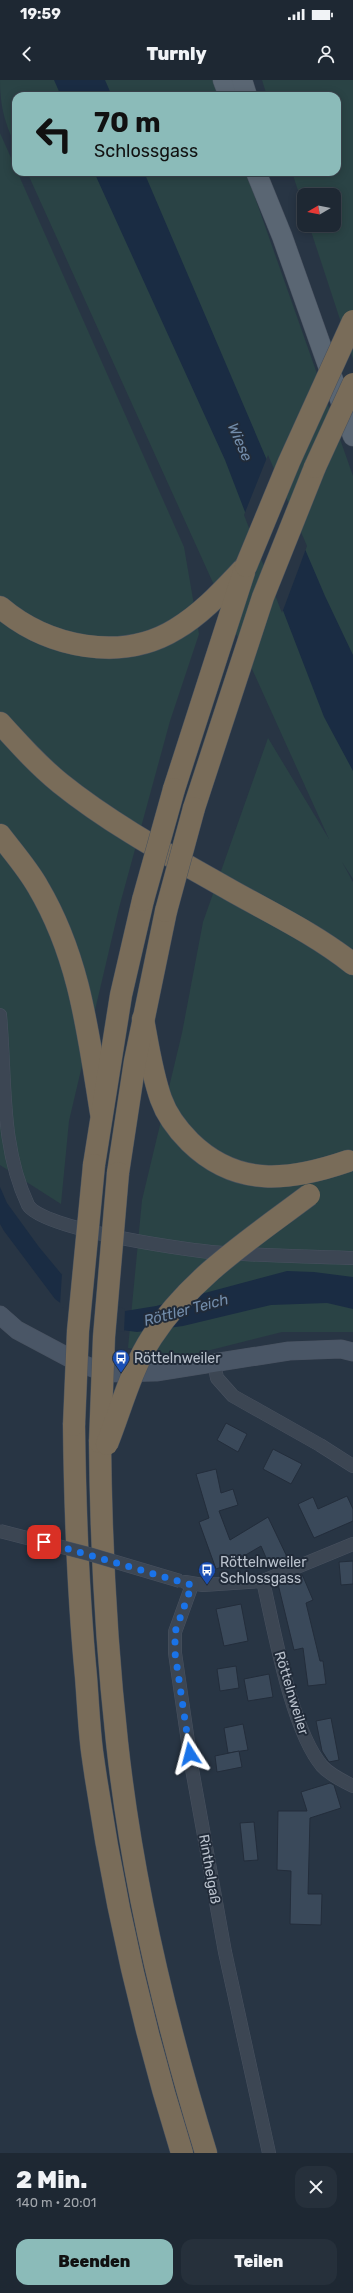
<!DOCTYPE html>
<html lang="de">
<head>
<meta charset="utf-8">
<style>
  :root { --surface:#1e2833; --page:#26303b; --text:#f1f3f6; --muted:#a1a6ac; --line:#3c444e; --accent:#8bbbb9 }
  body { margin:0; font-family:Rubik,sans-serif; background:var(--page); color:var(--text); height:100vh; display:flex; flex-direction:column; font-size:15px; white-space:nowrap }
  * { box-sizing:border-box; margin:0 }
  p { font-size:13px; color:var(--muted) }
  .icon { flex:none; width:22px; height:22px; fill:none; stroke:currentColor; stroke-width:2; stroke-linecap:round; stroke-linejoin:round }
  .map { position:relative; height:2073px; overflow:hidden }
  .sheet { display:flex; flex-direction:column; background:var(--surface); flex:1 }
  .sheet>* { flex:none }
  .top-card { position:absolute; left:12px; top:12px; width:329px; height:84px; border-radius:12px; box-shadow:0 2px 10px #0003,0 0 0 1px var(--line); background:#8bbbb9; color:#111; overflow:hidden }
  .needle { width:26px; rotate:260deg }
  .fabs { position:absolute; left:297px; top:108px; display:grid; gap:8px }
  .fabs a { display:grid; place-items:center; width:44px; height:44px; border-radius:8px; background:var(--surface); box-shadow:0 2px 10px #0003,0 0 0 1px var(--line); font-size:20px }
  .pin { position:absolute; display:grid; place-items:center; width:34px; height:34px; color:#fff; margin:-17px; border-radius:8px; box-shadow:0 2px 6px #0006 }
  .me { position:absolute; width:44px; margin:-22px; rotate:351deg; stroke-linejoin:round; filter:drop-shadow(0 0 3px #0008) }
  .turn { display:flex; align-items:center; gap:14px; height:84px; padding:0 16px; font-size:18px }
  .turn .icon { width:52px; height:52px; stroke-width:2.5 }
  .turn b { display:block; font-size:28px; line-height:34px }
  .round { display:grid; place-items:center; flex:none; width:42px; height:42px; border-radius:12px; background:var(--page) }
  .overview { display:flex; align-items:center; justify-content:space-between; height:68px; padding:0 16px }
  h1 { font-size:24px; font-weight:800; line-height:30px }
  .action { display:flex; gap:8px; margin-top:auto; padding:8px 16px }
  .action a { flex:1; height:46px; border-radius:12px; background:var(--accent); color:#111; font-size:16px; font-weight:800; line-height:46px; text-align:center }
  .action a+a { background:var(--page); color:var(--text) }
  .status { display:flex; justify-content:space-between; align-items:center; height:28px; padding:0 20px; background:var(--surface); direction:ltr }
  .status svg { height:11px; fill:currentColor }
  header { display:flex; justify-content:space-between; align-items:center; height:52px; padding:0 16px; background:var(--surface); font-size:18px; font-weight:800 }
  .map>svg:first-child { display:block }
  .green { fill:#2a4345 }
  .water { fill:#1a2c43 }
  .pier { fill:#283544 }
  .building { fill:#3a495a; stroke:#232d3b }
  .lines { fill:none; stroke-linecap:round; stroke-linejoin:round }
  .street-casing { stroke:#495260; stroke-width:14 }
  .secondary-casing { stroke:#495260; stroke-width:19 }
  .primary-casing { stroke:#495260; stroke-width:21 }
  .highway-casing { stroke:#47515e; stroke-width:23 }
  .street { stroke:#3c4653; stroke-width:13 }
  .secondary { stroke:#4a5666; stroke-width:18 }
  .primary { stroke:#5a6673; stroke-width:20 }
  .highway { stroke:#796c59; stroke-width:22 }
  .street-bridge-casing { stroke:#495260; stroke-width:14; stroke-linecap:butt }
  .highway-bridge-casing { stroke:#47515e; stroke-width:23; stroke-linecap:butt }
  .street-bridge { stroke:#3c4653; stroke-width:13 }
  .highway-bridge { stroke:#796c59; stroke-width:22 }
  .route { stroke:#1a73e8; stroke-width:7; stroke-dasharray:0 12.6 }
  .labels { text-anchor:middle; stroke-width:4; stroke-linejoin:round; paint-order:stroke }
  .poi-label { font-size:14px; fill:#bac2cd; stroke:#212b39; text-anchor:start }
  .street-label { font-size:14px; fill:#bac2cd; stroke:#212b39 }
  .water-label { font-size:15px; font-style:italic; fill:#738dab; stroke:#212b39 }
</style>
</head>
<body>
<div class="status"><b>19:59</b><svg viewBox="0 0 49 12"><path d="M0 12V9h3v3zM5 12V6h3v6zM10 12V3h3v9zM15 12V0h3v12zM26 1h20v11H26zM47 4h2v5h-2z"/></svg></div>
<header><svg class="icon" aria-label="back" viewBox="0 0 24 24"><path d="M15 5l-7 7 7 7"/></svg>Turnly<svg class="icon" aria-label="person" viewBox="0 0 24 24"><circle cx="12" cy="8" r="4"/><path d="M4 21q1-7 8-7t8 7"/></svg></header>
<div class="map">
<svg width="353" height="2073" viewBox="0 0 353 2073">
  <rect width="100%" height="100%" fill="#283544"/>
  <g class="green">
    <path d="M0 0H213L219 16H16V67C5 43 0 27 0 0Z"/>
    <polygon points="262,0 353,0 353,279 309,145 334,145 334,115 304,115 304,129 292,92 337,92 337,16 267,16"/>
    <polygon points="0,53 184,467 199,554 170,641 119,828 69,1041 61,1124 0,1085"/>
    <polygon points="27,92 246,92 353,396 353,799 342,782 353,802 353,1252 282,1252 187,1276 128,1268 142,1120 182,953 203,842 268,658 329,759"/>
  </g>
  <g class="water">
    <polygon points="54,0 105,0 112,16 61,16"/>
    <polygon points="94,92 144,92 325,516 353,575 353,691 324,637 225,380"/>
    <polygon points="0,1107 7,1123 39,1167 68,1202 88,1217 125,1231 156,1226 287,1191 314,1192 353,1197 353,1229 327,1223 271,1225 183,1246 137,1252 91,1246 55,1219 4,1151 0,1144"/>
  </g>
  <g class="pier">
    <polygon points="268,375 307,466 282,533 244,435"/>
    <polygon points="62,1193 69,1201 89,1215 125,1229 124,1252 90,1247 60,1225"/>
  </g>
  <g class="building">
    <polygon points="226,1343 247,1354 238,1372 217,1360"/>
    <polygon points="273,1369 302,1384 291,1404 263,1389"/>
    <polygon points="216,1389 221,1413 233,1409 238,1425 219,1431 230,1460 268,1437 289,1481 271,1489 261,1466 237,1480 238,1481 216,1489 199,1442 209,1438 196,1394"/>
    <polygon points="347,1416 353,1429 353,1441 314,1458 298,1424 313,1417 318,1429"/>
    <polygon points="353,1481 353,1504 341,1505 339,1482"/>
    <polygon points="302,1494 313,1520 306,1523 320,1581 323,1581 326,1604 308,1606 303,1568 294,1570 278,1504"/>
    <polygon points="241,1524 248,1561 224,1566 216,1529"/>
    <polygon points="236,1586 239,1608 220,1611 217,1589"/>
    <polygon points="269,1594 273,1617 248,1621 244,1599"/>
    <polygon points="331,1638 339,1680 329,1682 322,1671 316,1641"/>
    <polygon points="243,1644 248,1670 228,1673 224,1648"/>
    <polygon points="239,1671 242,1687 217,1692 215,1676"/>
    <polygon points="330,1703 334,1705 341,1728 310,1738 308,1814 322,1814 321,1845 290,1844 291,1791 277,1790 278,1731 307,1731 301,1712"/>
    <polygon points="254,1742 258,1780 244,1781 240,1743"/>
  </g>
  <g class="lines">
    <g class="street-casing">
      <g id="street">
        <path d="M0 935C6 1000 0 1066 28 1125 42 1149 180 1169 211 1172 258 1176 306 1176 353 1178"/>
        <polyline points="214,1283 217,1298 233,1316 320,1365 353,1386"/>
        <path d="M263 1501C274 1549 291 1649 322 1686 330 1695 343 1701 353 1706"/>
        <polyline points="185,1502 203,1505 263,1501 353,1464"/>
        <polyline points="192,1505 175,1552 175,1573 192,1689 225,1872 269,2073"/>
      </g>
    </g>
    <g class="secondary-casing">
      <polyline id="secondary" points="0,1235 17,1250 79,1283 107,1293 156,1292 289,1271 341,1269 353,1272"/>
    </g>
    <g class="primary-casing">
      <g id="primary">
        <polyline points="223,0 229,16"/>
        <polyline points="242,0 247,16"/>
        <polyline points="256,92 282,156 353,356"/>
      </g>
    </g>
    <g class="highway-casing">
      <g id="highway">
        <path d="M0 527C47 567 121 583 176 549 203 533 224 509 246 486"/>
        <path d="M0 643C19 664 38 685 60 703 112 745 174 778 232 811 273 834 315 854 353 884"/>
        <polyline points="174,709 244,492"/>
        <polyline points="194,728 263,517 315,387"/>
        <path d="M0 755C13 772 28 789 38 807 80 878 88 953 101 1033"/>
        <path d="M143 939C148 966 152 994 161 1019 167 1036 178 1050 190 1062 237 1108 290 1101 348 1081"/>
        <polyline points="94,1085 121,915 143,820"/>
        <polyline points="118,1093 135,981 166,831"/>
        <path d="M74 1345C75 1429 78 1513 86 1597 88 1622 89 1647 92 1671 111 1807 141 1942 182 2073"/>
        <path d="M100 1362C101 1462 106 1562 117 1662 132 1801 165 1940 206 2073"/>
      </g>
    </g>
    <use href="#street" class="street"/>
    <use href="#secondary" class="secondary"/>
    <use href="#primary" class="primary"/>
    <use href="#highway" class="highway"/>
    <g class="street-bridge-casing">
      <polyline id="street-bridge" points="0,1451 89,1474 180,1501"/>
    </g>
    <g class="highway-bridge-casing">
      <g id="highway-bridge">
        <polyline points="315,387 353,304"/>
        <polyline points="246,486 289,382 353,241"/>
        <polyline points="143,820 174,709"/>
        <polyline points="166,831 194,728"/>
        <polyline points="74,1345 78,1251 94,1085"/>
        <polyline points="100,1362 104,1257 118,1093"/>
        <path d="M107 1364C121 1329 131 1289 152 1257 191 1197 252 1158 309 1115"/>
      </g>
    </g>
    <use href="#street-bridge" class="street-bridge"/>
    <use href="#highway-bridge" class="highway-bridge"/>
  </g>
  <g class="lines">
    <polyline class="route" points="44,1462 192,1505 175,1552 175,1573 190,1674"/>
  </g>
  <defs>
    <g id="bus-pin" transform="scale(0.9)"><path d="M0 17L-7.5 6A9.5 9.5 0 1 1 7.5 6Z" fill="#1a4fb4" stroke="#212b39"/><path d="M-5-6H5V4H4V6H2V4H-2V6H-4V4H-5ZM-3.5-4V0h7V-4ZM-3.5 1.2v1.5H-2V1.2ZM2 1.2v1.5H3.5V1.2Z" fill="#fff"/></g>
  </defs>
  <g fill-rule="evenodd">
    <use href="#bus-pin" x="121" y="1278"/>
    <use href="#bus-pin" x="207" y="1490"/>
  </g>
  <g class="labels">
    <g class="poi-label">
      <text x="134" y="1283">Röttelnweiler</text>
      <text x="220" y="1487">Röttelnweiler<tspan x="220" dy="16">Schlossgass</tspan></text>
    </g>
    <g class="street-label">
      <text transform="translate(292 1613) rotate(73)" y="5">Röttelnweiler</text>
      <text transform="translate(210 1789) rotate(80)" y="5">Rinthelgaß</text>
    </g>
    <g class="water-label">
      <text transform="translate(240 362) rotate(67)" y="5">Wiese</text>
      <text transform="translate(186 1230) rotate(-15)" y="5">Röttler Teich</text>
    </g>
  </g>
</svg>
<div class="fabs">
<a><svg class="needle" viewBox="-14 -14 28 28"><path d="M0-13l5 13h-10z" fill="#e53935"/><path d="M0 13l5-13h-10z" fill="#a1a6ac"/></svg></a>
</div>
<div class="pin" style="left:44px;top:1462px;background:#d93025"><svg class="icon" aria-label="arrive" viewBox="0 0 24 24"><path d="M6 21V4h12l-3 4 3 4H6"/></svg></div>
<svg class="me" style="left:190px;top:1674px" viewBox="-20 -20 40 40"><path d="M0-17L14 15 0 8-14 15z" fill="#1a73e8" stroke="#fff" stroke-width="4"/></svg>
<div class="top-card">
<div class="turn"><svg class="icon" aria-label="left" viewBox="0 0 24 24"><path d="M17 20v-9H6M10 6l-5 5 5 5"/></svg><div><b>70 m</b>Schlossgass</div></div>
</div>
</div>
<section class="sheet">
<div class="overview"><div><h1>2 Min.</h1><p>140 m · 20:01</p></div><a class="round"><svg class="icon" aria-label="close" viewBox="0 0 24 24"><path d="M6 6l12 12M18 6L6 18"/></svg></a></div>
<div class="action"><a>Beenden</a><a>Teilen</a></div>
</section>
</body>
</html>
